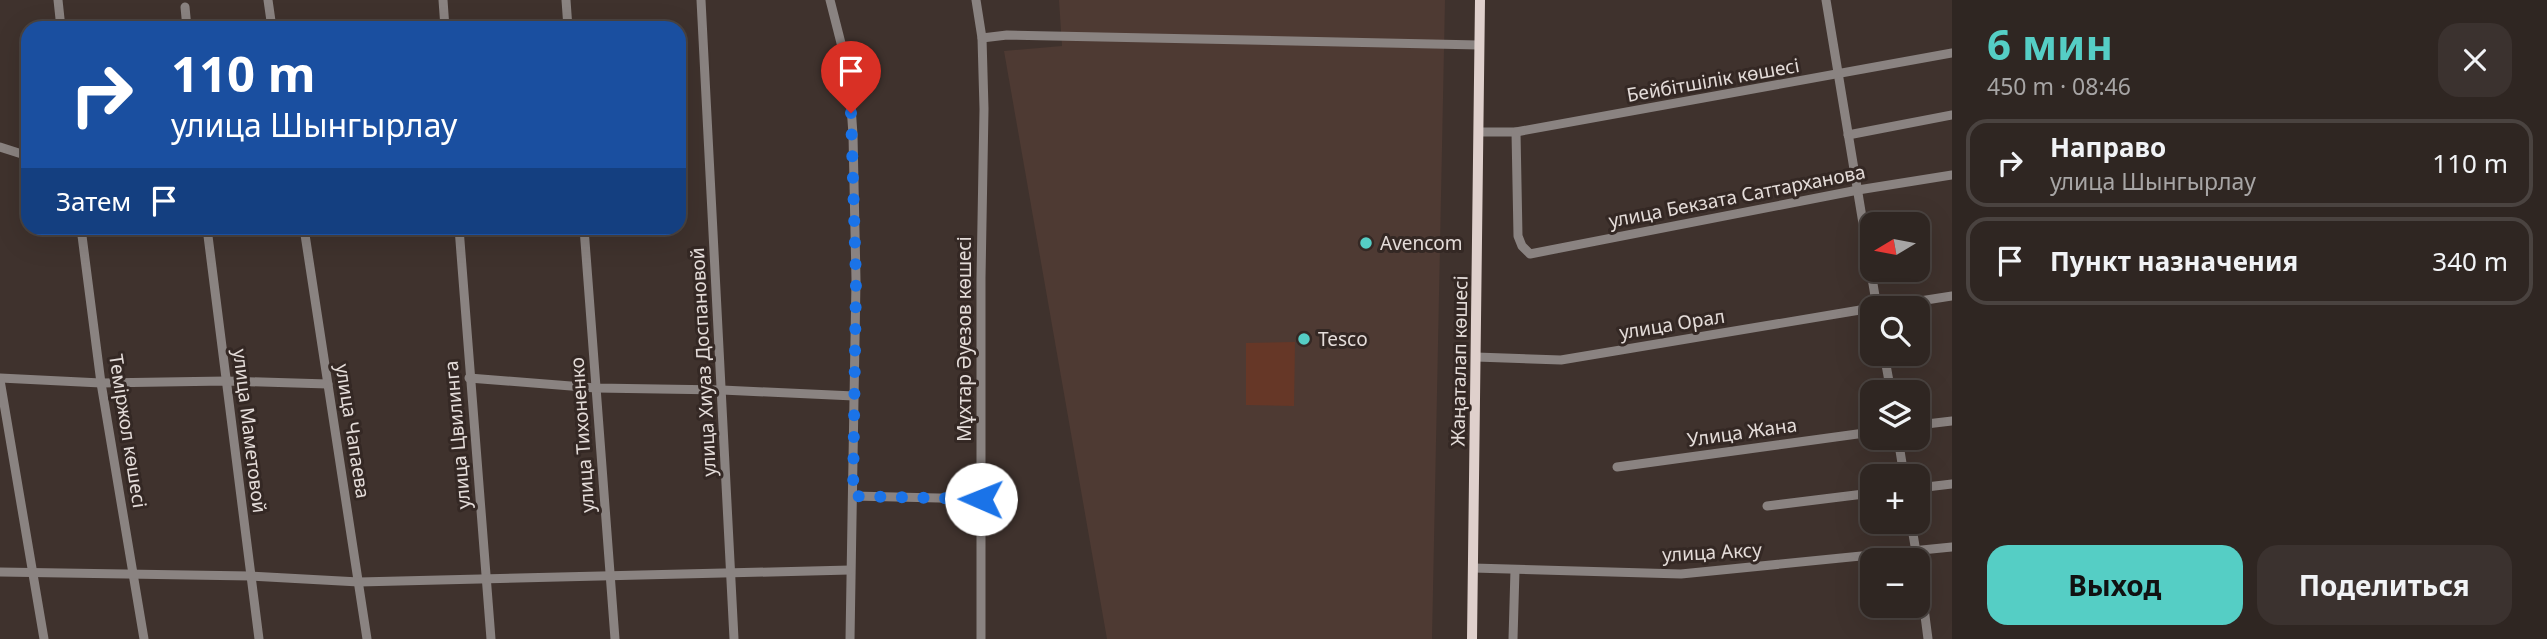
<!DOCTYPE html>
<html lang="ru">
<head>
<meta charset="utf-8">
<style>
  :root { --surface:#2f2622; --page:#3b322f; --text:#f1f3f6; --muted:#a7a5a5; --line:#4a4340; --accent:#55cec5 }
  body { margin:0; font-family:"Noto Sans",sans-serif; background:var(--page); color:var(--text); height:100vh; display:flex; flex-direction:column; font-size:26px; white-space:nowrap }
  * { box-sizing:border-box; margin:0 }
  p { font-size:23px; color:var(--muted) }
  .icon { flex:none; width:38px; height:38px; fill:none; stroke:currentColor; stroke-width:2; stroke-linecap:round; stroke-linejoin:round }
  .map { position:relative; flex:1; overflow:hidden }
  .panel { display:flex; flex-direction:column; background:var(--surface); width:595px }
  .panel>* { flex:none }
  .hud { position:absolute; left:21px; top:21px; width:665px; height:214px; border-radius:21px; box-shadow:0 7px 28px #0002,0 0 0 2px var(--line); background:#1a4fa0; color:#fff; overflow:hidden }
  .needle { width:46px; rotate:260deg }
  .buttons { position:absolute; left:1860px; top:212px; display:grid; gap:14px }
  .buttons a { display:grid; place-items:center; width:70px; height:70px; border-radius:14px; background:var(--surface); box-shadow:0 7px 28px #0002,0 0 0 2px var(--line); font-size:35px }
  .pin { position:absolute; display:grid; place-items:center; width:60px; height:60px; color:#fff; margin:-72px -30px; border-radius:50% 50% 50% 0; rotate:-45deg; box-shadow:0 0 7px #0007 }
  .pin .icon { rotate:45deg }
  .me { position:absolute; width:77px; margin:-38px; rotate:271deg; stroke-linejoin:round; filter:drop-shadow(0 0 5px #0008) }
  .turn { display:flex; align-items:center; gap:24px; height:147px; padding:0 35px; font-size:32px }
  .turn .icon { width:91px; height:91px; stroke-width:2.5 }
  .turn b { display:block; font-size:49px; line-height:60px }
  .then { display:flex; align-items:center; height:66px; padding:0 35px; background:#0003; gap:14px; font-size:26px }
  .round { display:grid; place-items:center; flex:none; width:74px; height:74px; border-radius:21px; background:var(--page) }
  .overview { display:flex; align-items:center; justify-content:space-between; height:119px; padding:0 35px }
  h1 { font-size:42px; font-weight:700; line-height:52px; color:var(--accent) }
  .primary-button { display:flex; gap:14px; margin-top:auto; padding:14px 35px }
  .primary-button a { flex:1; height:80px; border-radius:21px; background:var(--accent); color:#111; font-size:28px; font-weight:700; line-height:80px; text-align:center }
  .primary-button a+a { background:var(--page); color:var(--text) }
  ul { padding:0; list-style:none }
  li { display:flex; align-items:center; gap:21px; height:88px; margin:0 14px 10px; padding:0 21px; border:4px solid var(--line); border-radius:21px }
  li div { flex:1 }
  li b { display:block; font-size:26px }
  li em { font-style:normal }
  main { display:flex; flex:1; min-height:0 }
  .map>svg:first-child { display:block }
  .built { fill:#4e3a33 }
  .green { fill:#663727 }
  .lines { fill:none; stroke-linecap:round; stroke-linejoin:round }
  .minor { stroke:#8a8381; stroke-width:9 }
  .major { stroke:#dfd0cc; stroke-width:10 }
  .route { stroke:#1a73e8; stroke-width:12; stroke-dasharray:0 21.6 }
  .poi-dot { fill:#55cec5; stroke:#342824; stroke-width:2.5 }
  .labels { text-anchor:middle; stroke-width:6; stroke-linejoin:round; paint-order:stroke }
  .street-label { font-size:19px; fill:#e4dcd9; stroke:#342824 }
  .poi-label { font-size:19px; fill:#e4dcd9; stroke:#342824; text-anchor:start }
</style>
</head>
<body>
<main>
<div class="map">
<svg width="1952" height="639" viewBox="0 0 1952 639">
  <rect width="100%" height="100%" fill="#3f322d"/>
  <polygon class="built" points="1059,0 1445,0 1432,639 1107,639 1004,51 1062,46"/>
  <polygon class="green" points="1295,342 1294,406 1246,405 1246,343"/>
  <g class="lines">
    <g class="minor">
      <polyline points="58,0 61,28"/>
      <polyline points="268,0 272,28"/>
      <polyline points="443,0 445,28"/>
      <polyline points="566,0 568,28"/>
      <polyline points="701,0 734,639"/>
      <polyline points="830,0 842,47 850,91 853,135 856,280 850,639"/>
      <polyline points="976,0 982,38 984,109 981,278 981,639"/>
      <polyline points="1826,0 1877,308"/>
      <polyline points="185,7 187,28"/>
      <polyline points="982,38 1007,35 1479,45"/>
      <polyline points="1480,132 1516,132 1952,53"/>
      <polyline points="1516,132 1518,236 1522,246 1530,254 1858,190 1952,175"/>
      <polyline points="1848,135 1952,115"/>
      <polyline points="0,147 28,156"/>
      <polyline points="81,228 101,383 144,639"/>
      <polyline points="207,228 259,639"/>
      <polyline points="304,228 367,639"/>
      <polyline points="459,228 491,639"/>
      <polyline points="584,228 615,639"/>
      <polyline points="1875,308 1952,296"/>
      <polyline points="1884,354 1891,392"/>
      <polyline points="1476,357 1561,360 1872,308"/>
      <polyline points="0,378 101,383 226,381 328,384"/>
      <polyline points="469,378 596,388 722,390 854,396"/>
      <polyline points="0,380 44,639"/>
      <polyline points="1918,425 1952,421"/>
      <polyline points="1898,438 1904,476"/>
      <polyline points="1617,467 1872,432"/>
      <polyline points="1918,488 1952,484"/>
      <polyline points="853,496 981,499"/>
      <polyline points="1767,506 1872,493"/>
      <polyline points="1911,522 1917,558"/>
      <polyline points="1918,562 1928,639"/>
      <polyline points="1473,568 1681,574 1952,547"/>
      <polyline points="0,572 251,576 359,582 850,570"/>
      <polyline points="1513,639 1515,570"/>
    </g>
    <polyline class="major" points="1472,639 1480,0"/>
  </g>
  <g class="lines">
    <polyline class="route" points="851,113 856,280 853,496 981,499"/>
  </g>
  <g class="poi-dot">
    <circle cx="1366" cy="243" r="7"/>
    <circle cx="1304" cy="339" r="7"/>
  </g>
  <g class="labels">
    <g class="street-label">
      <text transform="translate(1713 80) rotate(-10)" y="7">Бейбітшілік көшесі</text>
      <text transform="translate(1737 196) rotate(-11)" y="7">улица Бекзата Саттарханова</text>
      <text transform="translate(1672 324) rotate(-9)" y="7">улица Орал</text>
      <text transform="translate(964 339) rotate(-90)" y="7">Мұхтар Әуезов көшесі</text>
      <text transform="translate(1459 361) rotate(-89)" y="7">Жаңаталап көшесі</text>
      <text transform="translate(703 362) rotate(-93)" y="7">улица Хиуаз Доспановой</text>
      <text transform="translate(128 431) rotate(81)" y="7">Теміржол көшесі</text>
      <text transform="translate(250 431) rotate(83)" y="7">улица Маметовой</text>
      <text transform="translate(353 431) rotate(81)" y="7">улица Чапаева</text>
      <text transform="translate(1742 432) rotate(-8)" y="7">Улица Жана</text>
      <text transform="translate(457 435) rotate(-95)" y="7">улица Цвилинга</text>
      <text transform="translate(582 435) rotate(-94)" y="7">улица Тихоненко</text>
      <text transform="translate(1712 552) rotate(-3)" y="7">улица Аксу</text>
    </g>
    <g class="poi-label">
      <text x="1380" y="250">Avencom</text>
      <text x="1318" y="346">Tesco</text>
    </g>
  </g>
</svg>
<div class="buttons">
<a><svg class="needle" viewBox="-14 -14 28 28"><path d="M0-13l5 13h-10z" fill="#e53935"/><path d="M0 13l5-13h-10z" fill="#a7a5a5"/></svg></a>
<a><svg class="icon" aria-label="search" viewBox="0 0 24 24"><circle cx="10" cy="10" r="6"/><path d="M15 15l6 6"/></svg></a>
<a><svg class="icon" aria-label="layers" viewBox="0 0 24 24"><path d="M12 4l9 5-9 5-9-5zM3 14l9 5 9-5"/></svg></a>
<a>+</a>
<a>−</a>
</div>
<div class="pin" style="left:851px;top:113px;background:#d93025"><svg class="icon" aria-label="arrive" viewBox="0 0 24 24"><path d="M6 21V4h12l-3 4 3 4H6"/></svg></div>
<svg class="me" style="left:981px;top:499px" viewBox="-20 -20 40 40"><circle r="19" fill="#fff"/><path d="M0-13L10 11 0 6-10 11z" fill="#1a73e8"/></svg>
<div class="hud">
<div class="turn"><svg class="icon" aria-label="right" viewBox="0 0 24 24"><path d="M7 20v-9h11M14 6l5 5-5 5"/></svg><div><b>110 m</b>улица Шынгырлау</div></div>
<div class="then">Затем<svg class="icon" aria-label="arrive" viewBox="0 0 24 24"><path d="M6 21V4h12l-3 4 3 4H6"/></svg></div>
</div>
</div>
<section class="panel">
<div class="overview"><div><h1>6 мин</h1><p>450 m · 08:46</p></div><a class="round"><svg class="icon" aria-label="close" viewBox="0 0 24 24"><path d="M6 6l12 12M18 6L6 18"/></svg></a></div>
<ul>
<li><svg class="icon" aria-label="right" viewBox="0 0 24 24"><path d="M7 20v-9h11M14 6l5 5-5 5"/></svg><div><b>Направо</b><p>улица Шынгырлау</p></div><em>110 m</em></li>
<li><svg class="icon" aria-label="arrive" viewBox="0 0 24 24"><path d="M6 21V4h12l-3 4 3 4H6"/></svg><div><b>Пункт назначения</b></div><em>340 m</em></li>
</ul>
<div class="primary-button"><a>Выход</a><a>Поделиться</a></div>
</section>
</main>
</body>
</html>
